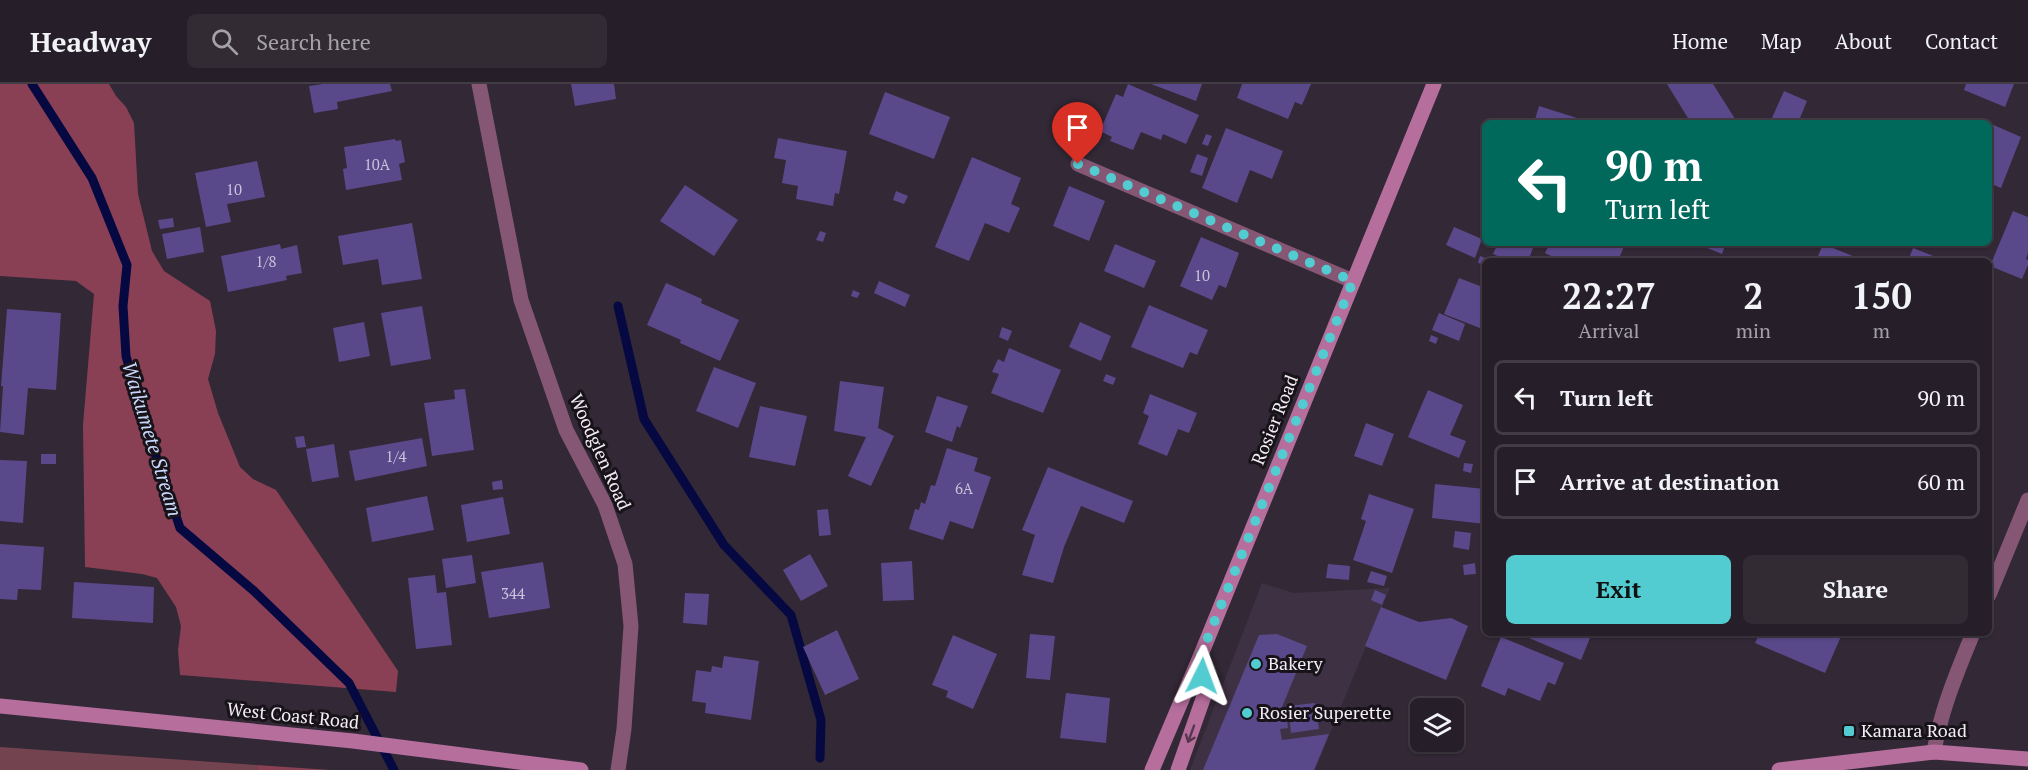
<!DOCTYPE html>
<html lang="en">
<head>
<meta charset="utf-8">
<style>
  :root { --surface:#261e28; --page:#322b34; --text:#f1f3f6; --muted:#a4a2a8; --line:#423c45; --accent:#52ccd0 }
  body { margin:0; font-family:"PT Serif",serif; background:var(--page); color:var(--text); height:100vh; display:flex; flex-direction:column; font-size:22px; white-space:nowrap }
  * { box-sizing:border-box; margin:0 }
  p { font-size:20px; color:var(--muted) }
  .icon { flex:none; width:33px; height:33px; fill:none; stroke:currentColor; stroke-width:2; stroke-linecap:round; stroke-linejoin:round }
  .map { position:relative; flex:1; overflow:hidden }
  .side { position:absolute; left:1482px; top:174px; width:510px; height:378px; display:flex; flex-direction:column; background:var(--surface); border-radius:9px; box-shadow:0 2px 4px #0004,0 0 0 2px var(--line) }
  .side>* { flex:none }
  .top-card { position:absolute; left:1482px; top:36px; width:510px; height:126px; border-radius:9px; box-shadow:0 2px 4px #0004,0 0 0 2px var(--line); background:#00695c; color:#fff; overflow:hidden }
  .fabs { position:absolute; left:1410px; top:614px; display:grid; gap:12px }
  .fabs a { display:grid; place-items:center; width:54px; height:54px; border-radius:9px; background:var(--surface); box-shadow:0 2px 4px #0004,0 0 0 2px var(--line); font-size:30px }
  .pin { position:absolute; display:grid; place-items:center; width:51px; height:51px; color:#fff; margin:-62px -26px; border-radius:50% 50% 50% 0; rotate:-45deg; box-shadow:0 0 6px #0007 }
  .pin .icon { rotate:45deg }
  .me { position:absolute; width:66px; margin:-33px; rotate:3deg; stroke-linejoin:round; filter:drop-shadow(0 0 4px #0008) }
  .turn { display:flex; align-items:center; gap:21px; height:126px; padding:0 24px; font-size:27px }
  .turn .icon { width:78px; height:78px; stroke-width:2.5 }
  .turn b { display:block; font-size:42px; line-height:51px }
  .eta { display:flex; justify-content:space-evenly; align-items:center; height:102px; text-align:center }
  .eta b { font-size:36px; font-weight:700; line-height:42px }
  .primary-button { display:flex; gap:12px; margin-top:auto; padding:12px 24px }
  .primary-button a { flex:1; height:69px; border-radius:9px; background:var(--accent); color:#111; font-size:24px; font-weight:700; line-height:69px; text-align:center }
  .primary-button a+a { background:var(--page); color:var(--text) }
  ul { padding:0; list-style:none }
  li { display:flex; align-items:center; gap:18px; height:75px; margin:0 12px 9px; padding:0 12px; border:3px solid var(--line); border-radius:9px }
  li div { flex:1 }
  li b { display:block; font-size:22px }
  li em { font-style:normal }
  header { display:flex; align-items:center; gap:36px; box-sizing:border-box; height:84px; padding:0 30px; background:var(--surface); border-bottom:2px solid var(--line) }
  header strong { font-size:28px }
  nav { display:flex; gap:33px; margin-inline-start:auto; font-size:21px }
  .search { width:420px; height:54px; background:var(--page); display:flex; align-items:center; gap:15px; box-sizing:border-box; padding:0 21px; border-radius:9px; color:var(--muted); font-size:22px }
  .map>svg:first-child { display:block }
  .built { fill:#3f3144 }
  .green { fill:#73444f }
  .forest { fill:#8a4054 }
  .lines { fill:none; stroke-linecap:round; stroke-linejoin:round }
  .stream { stroke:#060941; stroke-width:9 }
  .building { fill:#59498a }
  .lane { stroke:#855775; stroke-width:15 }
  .street { stroke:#855775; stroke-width:15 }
  .secondary { stroke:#b66e9d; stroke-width:15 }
  .oneway { stroke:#57374e }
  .route { stroke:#52ccd0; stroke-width:10; stroke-dasharray:0 18 }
  .poi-dot { fill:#52ccd0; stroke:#171319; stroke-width:2 }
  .labels { text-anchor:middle; stroke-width:6; stroke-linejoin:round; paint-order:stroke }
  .number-label { font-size:15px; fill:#ccc3da }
  .street-label { font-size:18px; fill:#f3ecf5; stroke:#171319 }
  .poi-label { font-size:18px; fill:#f3ecf5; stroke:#171319; text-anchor:start }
  .water-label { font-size:20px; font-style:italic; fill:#cad8fd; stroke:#171319 }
</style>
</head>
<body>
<header>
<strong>Headway</strong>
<div class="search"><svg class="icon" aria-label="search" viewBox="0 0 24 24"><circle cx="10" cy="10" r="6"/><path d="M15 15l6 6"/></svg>Search here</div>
<nav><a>Home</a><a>Map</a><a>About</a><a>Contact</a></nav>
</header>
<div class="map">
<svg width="2028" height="686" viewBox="0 0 2028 686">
  <rect width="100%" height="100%" fill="#322836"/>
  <polygon class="built" points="1262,499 1293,509 1390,504 1315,686 1190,686"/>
  <polygon class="green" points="0,663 256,681 258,686 0,686"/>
  <g class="forest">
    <polygon points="0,0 109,0 116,12 126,23 134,39 138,110 152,167 164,187 210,217 216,247 215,270 208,295 218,329 240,383 253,395 276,406 398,587 396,608 180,591 178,566 181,542 176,523 157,494 142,490 85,483 83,341 94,210 76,197 0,192"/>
    <polygon points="256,681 331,686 258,686"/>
  </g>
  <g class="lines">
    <g class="stream">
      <polyline points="32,0 92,94 127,181 123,222 126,272 144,336 180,444 254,507 349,599 394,686"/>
      <polyline points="618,222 644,335 724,461 791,531 821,636 820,674"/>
    </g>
  </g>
  <g class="building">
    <polygon points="323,0 390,0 392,7 337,18 338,25 314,29 309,2"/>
    <polygon points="571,0 614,0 616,15 575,22"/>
    <polygon points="1128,0 1199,31 1186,60 1163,50 1161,56 1141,48 1133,66 1110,57 1112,53 1100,47 1116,10 1123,13"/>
    <polygon points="1151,0 1202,0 1196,17"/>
    <polygon points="1242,0 1311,0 1302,21 1295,18 1288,35 1237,14"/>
    <polygon points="1667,0 1713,0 1737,38 1691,39"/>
    <polygon points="1966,0 2014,0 2005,23 1964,6"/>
    <polygon points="1784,7 1807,17 1798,39 1785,39 1772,34"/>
    <polygon points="885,8 950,33 934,75 869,50"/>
    <polygon points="1539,22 1577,34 1576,39 1534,39"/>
    <polygon points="1989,39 2021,53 2001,104 1989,99"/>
    <polygon points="1226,44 1283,67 1272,95 1250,86 1237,119 1202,104"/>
    <polygon points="1206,50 1212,52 1208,62 1202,60"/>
    <polygon points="778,54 847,67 839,110 835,109 833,122 796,115 798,102 782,99 786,76 774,74"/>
    <polygon points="395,55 396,57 401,56 405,78 399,80 402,96 346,106 343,85 347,84 344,63"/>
    <polygon points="1197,70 1208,74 1202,92 1190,88"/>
    <polygon points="972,73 1021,94 1011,120 1020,124 1009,149 985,139 969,177 935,163"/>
    <polygon points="257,77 265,113 227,120 231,138 206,143 195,89"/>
    <polygon points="685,101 738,136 714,172 660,137"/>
    <polygon points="1069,102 1105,117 1089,157 1053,142"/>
    <polygon points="896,107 908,112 904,120 893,116"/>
    <polygon points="2013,127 2028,133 2028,169 2026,175 2028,176 2028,181 2022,195 1990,182"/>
    <polygon points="173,134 174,143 160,145 158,136"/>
    <polygon points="412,139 422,195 382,201 378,175 343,181 338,152"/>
    <polygon points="200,143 204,168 167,175 162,150"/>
    <polygon points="1454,143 1482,155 1475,174 1446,161"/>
    <polygon points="820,147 826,149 823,158 816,156"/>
    <polygon points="1201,153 1239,169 1226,204 1219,201 1212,216 1180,202"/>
    <polygon points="1498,159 1535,159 1528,177 1509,177 1493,170"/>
    <polygon points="1550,159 1622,159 1625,160 1618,177 1557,177 1557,175 1545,169"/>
    <polygon points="1695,159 1726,159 1722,170"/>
    <polygon points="280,160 281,165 297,161 302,189 286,192 287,196 228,208 221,172"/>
    <polygon points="1115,160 1156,177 1144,204 1104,187"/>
    <polygon points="1823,160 1865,177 1816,177"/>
    <polygon points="1913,164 1946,177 1908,177"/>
    <polygon points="1480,172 1493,177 1485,177 1485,181 1478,179"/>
    <polygon points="1485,190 1485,246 1444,230 1459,194 1480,202"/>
    <polygon points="879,197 910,211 905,223 874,209"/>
    <polygon points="666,199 702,215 701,219 739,236 720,277 680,259 681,256 647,241"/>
    <polygon points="853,206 860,209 857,214 851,212"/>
    <polygon points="1149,221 1208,246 1197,271 1190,268 1183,284 1131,263"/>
    <polygon points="422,222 431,275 391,282 381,229"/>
    <polygon points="7,225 61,229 56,306 28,304 24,351 0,348 3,302 1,302"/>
    <polygon points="1439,229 1465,240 1459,257 1432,246"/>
    <polygon points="364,238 370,272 339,278 333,244"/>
    <polygon points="1080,238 1111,252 1101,277 1069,263"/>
    <polygon points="1002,243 1012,247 1008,257 999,253"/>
    <polygon points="1431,251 1438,254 1436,260 1429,257"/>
    <polygon points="1009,264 1061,286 1043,329 991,309 999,290 992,288 998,275 1004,278"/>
    <polygon points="714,283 756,299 738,344 696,327"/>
    <polygon points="1106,290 1116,294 1113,301 1103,297"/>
    <polygon points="840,297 884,303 878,344 894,352 871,402 848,392 866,353 834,347"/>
    <polygon points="465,305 474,366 432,372 424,319 455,315 454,306"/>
    <polygon points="1428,306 1463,321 1450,351 1466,357 1459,374 1408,353"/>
    <polygon points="1150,310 1197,329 1189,349 1178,345 1167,372 1138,360 1149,332 1143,329"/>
    <polygon points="937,312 968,322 960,344 957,342 952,358 925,348"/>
    <polygon points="760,322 807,332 795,382 749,373"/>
    <polygon points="1366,339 1394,350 1382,382 1354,372"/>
    <polygon points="304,352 306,363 297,364 295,353"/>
    <polygon points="422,354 427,382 355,397 349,367"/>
    <polygon points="334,360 339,393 312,398 306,365"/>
    <polygon points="947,364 978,374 974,387 991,393 973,445 950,437 943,456 909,445 915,425 919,426 921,418 925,420 931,401 935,402"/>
    <rect x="41" y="370" width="15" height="10"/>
    <polygon points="0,376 27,377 23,439 0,437"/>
    <polygon points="1464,379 1473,380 1471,389 1463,387"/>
    <polygon points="1048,383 1133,417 1124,439 1081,422 1064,463 1053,499 1022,491 1035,451 1022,446"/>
    <polygon points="502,396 503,405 493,406 492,398"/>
    <polygon points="1435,400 1485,405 1485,440 1432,434"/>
    <polygon points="1369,410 1414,425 1392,489 1353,476 1366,437 1361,435"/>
    <polygon points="427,412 434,446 372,458 366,424"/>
    <polygon points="503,413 510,450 467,458 461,421"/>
    <polygon points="828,425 831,451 819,452 817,426"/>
    <polygon points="1455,447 1471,449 1469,466 1453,463"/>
    <polygon points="0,460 44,463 41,506 18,505 17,516 0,515"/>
    <polygon points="810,470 828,502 801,517 783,486"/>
    <polygon points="472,471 476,499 446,504 442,475"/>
    <polygon points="912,477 914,516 883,517 881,479"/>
    <polygon points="543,478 550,524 489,534 481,488"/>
    <polygon points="1475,479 1476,490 1464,491 1463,481"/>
    <polygon points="1328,480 1350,482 1349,496 1326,494"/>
    <polygon points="1371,487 1387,492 1384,502 1367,498"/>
    <polygon points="435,491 437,509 446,508 452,561 416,565 408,494"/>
    <polygon points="74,498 154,503 153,539 72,534"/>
    <polygon points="1375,506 1386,511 1382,521 1371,516"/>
    <polygon points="685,509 709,510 707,541 683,539"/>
    <polygon points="1381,523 1419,538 1451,534 1468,542 1446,596 1365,562"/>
    <polygon points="837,546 859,595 825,611 803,563"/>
    <polygon points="1531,549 1592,549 1581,576 1529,554"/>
    <polygon points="1760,549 1838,549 1842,550 1825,589 1755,559"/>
    <polygon points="1030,550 1055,552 1050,596 1026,594"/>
    <polygon points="1277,550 1307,562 1280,628 1286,627 1288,644 1280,645 1282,656 1329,650 1314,686 1203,686 1259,551"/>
    <polygon points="953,551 997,570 973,625 946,613 948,607 932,601"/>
    <polygon points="1501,553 1564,579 1555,601 1548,598 1540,617 1508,604 1505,612 1481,602"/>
    <polygon points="724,572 759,577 751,636 705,629 706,619 692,617 696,586 711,588 712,582 722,584"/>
    <polygon points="1066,609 1110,614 1106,659 1060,654"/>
    <polygon points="1315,619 1319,645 1291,649 1288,622"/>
  </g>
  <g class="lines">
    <polyline class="lane" points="1078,80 1353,197"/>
    <g class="street">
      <polyline points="479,0 521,216 566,346 605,421 625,480 631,542 624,645 618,686"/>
      <polyline points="1989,511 2028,416"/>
      <path d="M1934 668C1941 625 1957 589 1973 549"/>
    </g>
    <g class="secondary">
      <polyline points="0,622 353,657 581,686"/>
      <polyline points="1152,686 1200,573 1434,0"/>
      <polyline points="1178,686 1204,612 1201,576"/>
      <polyline points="1779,686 1934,668 2028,675"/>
    </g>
  </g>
  <defs><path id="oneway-shaft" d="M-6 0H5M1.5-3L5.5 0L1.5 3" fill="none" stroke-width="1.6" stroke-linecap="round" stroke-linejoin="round" transform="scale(1.5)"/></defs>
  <use class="oneway" href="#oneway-shaft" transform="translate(1191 650) rotate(110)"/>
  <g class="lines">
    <polyline class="route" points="1078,80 1353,197 1200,573 1202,592"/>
  </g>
  <g class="poi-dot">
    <circle cx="1256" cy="580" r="6"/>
    <circle cx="1247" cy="629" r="6"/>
    <rect x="1843" y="641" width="12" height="12" rx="3"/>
  </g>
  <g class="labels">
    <g class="number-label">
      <text x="377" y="86">10A</text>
      <text x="234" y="111">10</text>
      <text x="266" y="183">1/8</text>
      <text x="1202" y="197">10</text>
      <text x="396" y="378">1/4</text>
      <text x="964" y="410">6A</text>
      <text x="513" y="515">344</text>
    </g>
    <g class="street-label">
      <text transform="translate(1275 336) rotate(-68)" y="6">Rosier Road</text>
      <text transform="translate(600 368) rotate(66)" y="6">Woodglen Road</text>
      <text transform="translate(293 632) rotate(6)" y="6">West Coast Road</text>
    </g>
    <g class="poi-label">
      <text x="1268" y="586">Bakery</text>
      <text x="1259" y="635">Rosier Superette</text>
      <text x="1861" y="653">Kamara Road</text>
    </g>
    <g class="water-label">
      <text transform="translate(152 355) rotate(73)" y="7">Waikumete Stream</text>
    </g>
  </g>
</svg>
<div class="fabs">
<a><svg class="icon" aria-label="layers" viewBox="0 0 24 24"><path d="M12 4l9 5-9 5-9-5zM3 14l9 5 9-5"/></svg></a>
</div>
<div class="pin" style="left:1078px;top:80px;background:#d93025"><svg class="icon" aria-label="arrive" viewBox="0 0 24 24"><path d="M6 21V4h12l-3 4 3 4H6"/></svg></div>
<svg class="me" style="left:1202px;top:592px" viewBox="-20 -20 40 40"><path d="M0-17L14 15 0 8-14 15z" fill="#52ccd0" stroke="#fff" stroke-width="4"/></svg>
<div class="top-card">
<div class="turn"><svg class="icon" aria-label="left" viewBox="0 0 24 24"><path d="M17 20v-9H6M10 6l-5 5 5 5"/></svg><div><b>90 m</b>Turn left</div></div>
</div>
<section class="side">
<div class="eta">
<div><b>22:27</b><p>Arrival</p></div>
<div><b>2</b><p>min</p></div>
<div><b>150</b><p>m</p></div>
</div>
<ul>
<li><svg class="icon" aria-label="left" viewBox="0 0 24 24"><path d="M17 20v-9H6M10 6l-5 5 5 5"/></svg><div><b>Turn left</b></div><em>90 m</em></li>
<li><svg class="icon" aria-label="arrive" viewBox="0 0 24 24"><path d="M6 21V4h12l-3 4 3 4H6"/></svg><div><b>Arrive at destination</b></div><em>60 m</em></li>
</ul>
<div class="primary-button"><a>Exit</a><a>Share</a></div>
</section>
</div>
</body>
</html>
